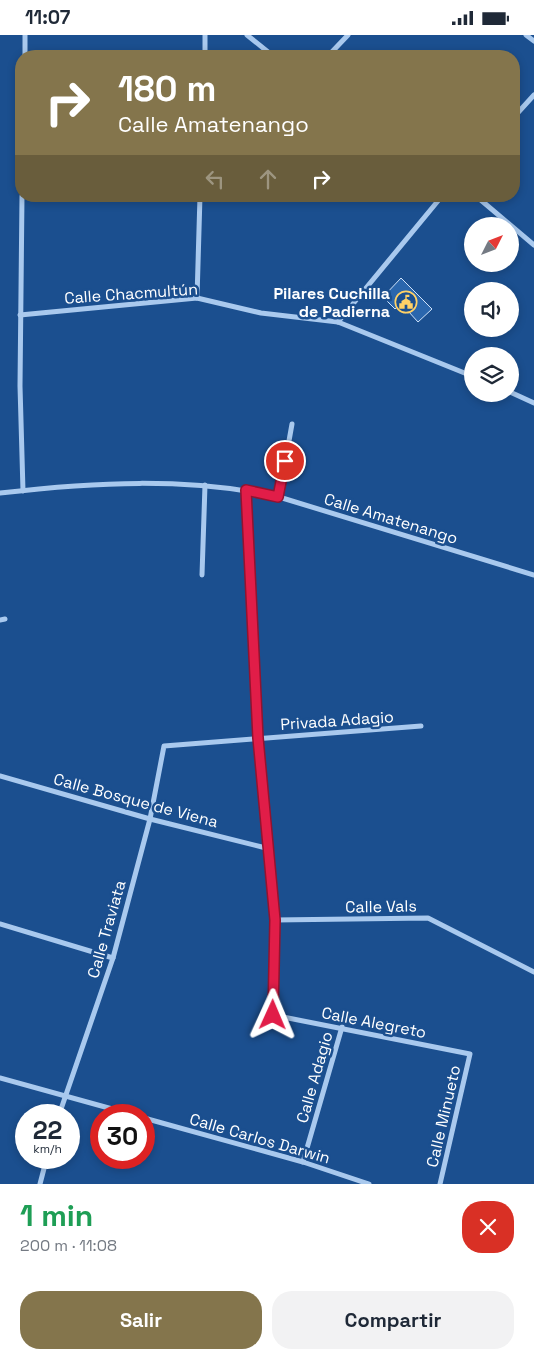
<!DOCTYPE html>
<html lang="es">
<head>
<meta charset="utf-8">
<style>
  :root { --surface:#fff; --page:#f2f2f3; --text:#1f2937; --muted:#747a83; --accent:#84754c }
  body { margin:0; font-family:"Space Grotesk",sans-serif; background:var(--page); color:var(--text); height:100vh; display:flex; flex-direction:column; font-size:19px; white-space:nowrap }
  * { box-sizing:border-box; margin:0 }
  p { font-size:16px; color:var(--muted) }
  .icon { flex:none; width:28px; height:28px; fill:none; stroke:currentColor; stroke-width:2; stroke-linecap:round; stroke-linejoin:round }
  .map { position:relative; height:1149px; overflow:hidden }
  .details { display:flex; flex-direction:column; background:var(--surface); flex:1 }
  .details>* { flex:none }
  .banner { position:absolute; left:15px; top:15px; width:505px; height:152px; border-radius:20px; box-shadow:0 2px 8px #0003; background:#84754c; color:#fff; overflow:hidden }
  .needle { width:32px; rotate:48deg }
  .fabs { position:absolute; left:464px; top:182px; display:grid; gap:10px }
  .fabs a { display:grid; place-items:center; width:55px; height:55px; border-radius:50%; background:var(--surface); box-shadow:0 2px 8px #0003; font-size:25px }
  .speed { position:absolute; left:15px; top:1069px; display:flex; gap:10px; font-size:25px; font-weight:700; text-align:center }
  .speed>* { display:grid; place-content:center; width:65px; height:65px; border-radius:50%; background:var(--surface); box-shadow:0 2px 8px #0003; line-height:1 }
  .speed small { font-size:12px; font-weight:400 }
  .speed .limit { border:8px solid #d22; background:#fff; color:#111 }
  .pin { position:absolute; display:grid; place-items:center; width:42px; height:42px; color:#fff; margin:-21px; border:2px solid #fff; border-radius:50%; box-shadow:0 1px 5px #0007 }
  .me { position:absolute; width:55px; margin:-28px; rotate:1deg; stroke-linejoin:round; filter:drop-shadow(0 0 4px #0008) }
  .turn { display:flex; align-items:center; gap:18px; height:105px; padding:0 20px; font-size:22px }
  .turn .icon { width:65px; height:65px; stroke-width:2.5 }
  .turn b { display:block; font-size:35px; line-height:42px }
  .lanes { display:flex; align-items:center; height:48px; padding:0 20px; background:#0003; justify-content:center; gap:25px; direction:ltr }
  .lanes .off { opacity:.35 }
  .round { display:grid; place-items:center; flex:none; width:52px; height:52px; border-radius:20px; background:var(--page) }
  .headline { display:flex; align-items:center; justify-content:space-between; height:85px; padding:0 20px }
  h1 { font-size:30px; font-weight:600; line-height:38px; color:#1e9e55 }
  .primary-button { display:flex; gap:10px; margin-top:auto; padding:10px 20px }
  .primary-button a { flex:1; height:58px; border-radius:20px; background:var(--accent); color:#fff; font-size:20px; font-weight:600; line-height:58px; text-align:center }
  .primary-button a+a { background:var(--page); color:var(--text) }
  .status { display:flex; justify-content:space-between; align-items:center; height:35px; padding:0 25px; background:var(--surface); direction:ltr }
  .status svg { height:14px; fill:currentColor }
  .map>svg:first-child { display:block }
  .building { fill:#2a66ad; stroke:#cfe3fa }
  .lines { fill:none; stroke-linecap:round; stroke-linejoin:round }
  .minor { stroke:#a9c9ee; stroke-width:5 }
  .route-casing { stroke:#92132f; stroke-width:12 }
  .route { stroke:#e11d48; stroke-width:9 }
  .labels { text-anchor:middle; stroke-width:5; stroke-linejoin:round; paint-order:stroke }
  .street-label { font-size:16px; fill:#fff; stroke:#1b4f8f }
  .poi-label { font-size:16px; font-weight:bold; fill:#fff; stroke:#1b4f8f; text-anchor:end }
</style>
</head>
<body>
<div class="status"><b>11:07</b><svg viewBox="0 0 49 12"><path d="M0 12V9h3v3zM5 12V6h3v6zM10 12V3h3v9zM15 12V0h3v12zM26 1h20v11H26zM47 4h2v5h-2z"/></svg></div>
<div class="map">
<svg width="534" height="1149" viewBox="0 0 534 1149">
  <rect width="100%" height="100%" fill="#1b4f8f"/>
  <polygon class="building" points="401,243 432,274 418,287 408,276 405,278 398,271 395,274 383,262"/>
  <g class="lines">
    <g class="minor">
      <polyline points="247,0 273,21"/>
      <polyline points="526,0 534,6"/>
      <polyline points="25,21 25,0"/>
      <polyline points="205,21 205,0"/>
      <polyline points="328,21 348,0"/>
      <polyline points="514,82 534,60"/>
      <polyline points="22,161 20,351 23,456"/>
      <polyline points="476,161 534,210"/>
      <polyline points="197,263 200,161"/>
      <polyline points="20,280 197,263 261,278 338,287 472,341"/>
      <polyline points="338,287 442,161"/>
      <polyline points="510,357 534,368"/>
      <polyline points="246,455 258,703 275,885 273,980 470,1019 440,1149"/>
      <path d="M0 458C93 447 187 442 279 462L534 540"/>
      <polyline points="279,462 292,389"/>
      <polyline points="202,540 205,450"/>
      <polyline points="0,585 5,584"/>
      <polyline points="0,741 150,784 266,813"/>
      <polyline points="275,885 428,883 534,937"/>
      <polyline points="0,889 113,923"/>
      <polyline points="0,1043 134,1080"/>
      <polyline points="59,1080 113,923 150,784 164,711 421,691"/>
      <polyline points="144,1083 303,1127 369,1149"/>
      <polyline points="303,1127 342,992"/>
      <polyline points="40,1149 47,1122"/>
    </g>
  </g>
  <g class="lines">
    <g class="route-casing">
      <polyline id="route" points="273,980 275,885 258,703 246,455 278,462 285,426"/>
    </g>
    <use href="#route" class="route"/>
  </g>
  <defs>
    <g id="civic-ring" transform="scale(1.125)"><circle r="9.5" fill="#1b4f8f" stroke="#ffd166" stroke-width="1.5"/><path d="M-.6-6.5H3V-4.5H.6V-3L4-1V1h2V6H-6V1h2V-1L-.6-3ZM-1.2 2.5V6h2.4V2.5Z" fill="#ffd166"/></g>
  </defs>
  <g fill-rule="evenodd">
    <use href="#civic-ring" x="406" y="267"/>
  </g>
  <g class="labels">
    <g class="street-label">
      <text transform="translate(131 258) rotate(-4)" y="6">Calle Chacmultún</text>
      <text transform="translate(391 483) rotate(17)" y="6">Calle Amatenango</text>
      <text transform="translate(337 685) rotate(-4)" y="6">Privada Adagio</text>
      <text transform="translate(136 765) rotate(15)" y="6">Calle Bosque de Viena</text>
      <text transform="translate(381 871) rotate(-1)" y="6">Calle Vals</text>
      <text transform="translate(106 894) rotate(-74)" y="6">Calle Traviata</text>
      <text transform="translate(374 987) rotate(11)" y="6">Calle Alegreto</text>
      <text transform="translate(314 1042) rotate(-74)" y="6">Calle Adagio</text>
      <text transform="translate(443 1081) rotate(-77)" y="6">Calle Minueto</text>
      <text transform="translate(260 1103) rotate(16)" y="6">Calle Carlos Darwin</text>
    </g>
    <g class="poi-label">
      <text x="390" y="264">Pilares Cuchilla<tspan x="390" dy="18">de Padierna</tspan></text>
    </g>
  </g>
</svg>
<div class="fabs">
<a><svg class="needle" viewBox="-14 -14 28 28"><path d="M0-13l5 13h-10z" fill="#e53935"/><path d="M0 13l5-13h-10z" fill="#747a83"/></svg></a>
<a><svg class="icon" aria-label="sound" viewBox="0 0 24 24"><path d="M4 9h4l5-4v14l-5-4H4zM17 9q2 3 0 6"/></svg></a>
<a><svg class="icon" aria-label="layers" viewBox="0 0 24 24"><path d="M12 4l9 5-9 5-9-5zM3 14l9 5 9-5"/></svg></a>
</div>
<div class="speed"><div>22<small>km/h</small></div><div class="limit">30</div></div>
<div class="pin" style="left:285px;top:426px;background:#d93025"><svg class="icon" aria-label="arrive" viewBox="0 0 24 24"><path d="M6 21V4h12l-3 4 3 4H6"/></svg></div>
<svg class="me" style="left:273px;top:980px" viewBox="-20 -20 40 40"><path d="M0-17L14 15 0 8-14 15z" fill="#e11d48" stroke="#fff" stroke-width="4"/></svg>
<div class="banner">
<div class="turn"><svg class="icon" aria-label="right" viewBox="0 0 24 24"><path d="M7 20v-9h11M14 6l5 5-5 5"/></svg><div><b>180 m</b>Calle Amatenango</div></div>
<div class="lanes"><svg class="icon off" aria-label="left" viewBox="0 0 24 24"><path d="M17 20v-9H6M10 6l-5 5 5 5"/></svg><svg class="icon off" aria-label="ahead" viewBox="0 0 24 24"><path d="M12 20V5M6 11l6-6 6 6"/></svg><svg class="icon" aria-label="right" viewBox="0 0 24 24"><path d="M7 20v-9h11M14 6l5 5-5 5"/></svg></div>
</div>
</div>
<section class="details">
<div class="headline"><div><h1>1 min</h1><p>200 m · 11:08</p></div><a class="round" style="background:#d93025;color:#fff"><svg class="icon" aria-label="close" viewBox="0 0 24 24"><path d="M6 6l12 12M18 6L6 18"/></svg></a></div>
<div class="primary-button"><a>Salir</a><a>Compartir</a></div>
</section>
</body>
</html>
